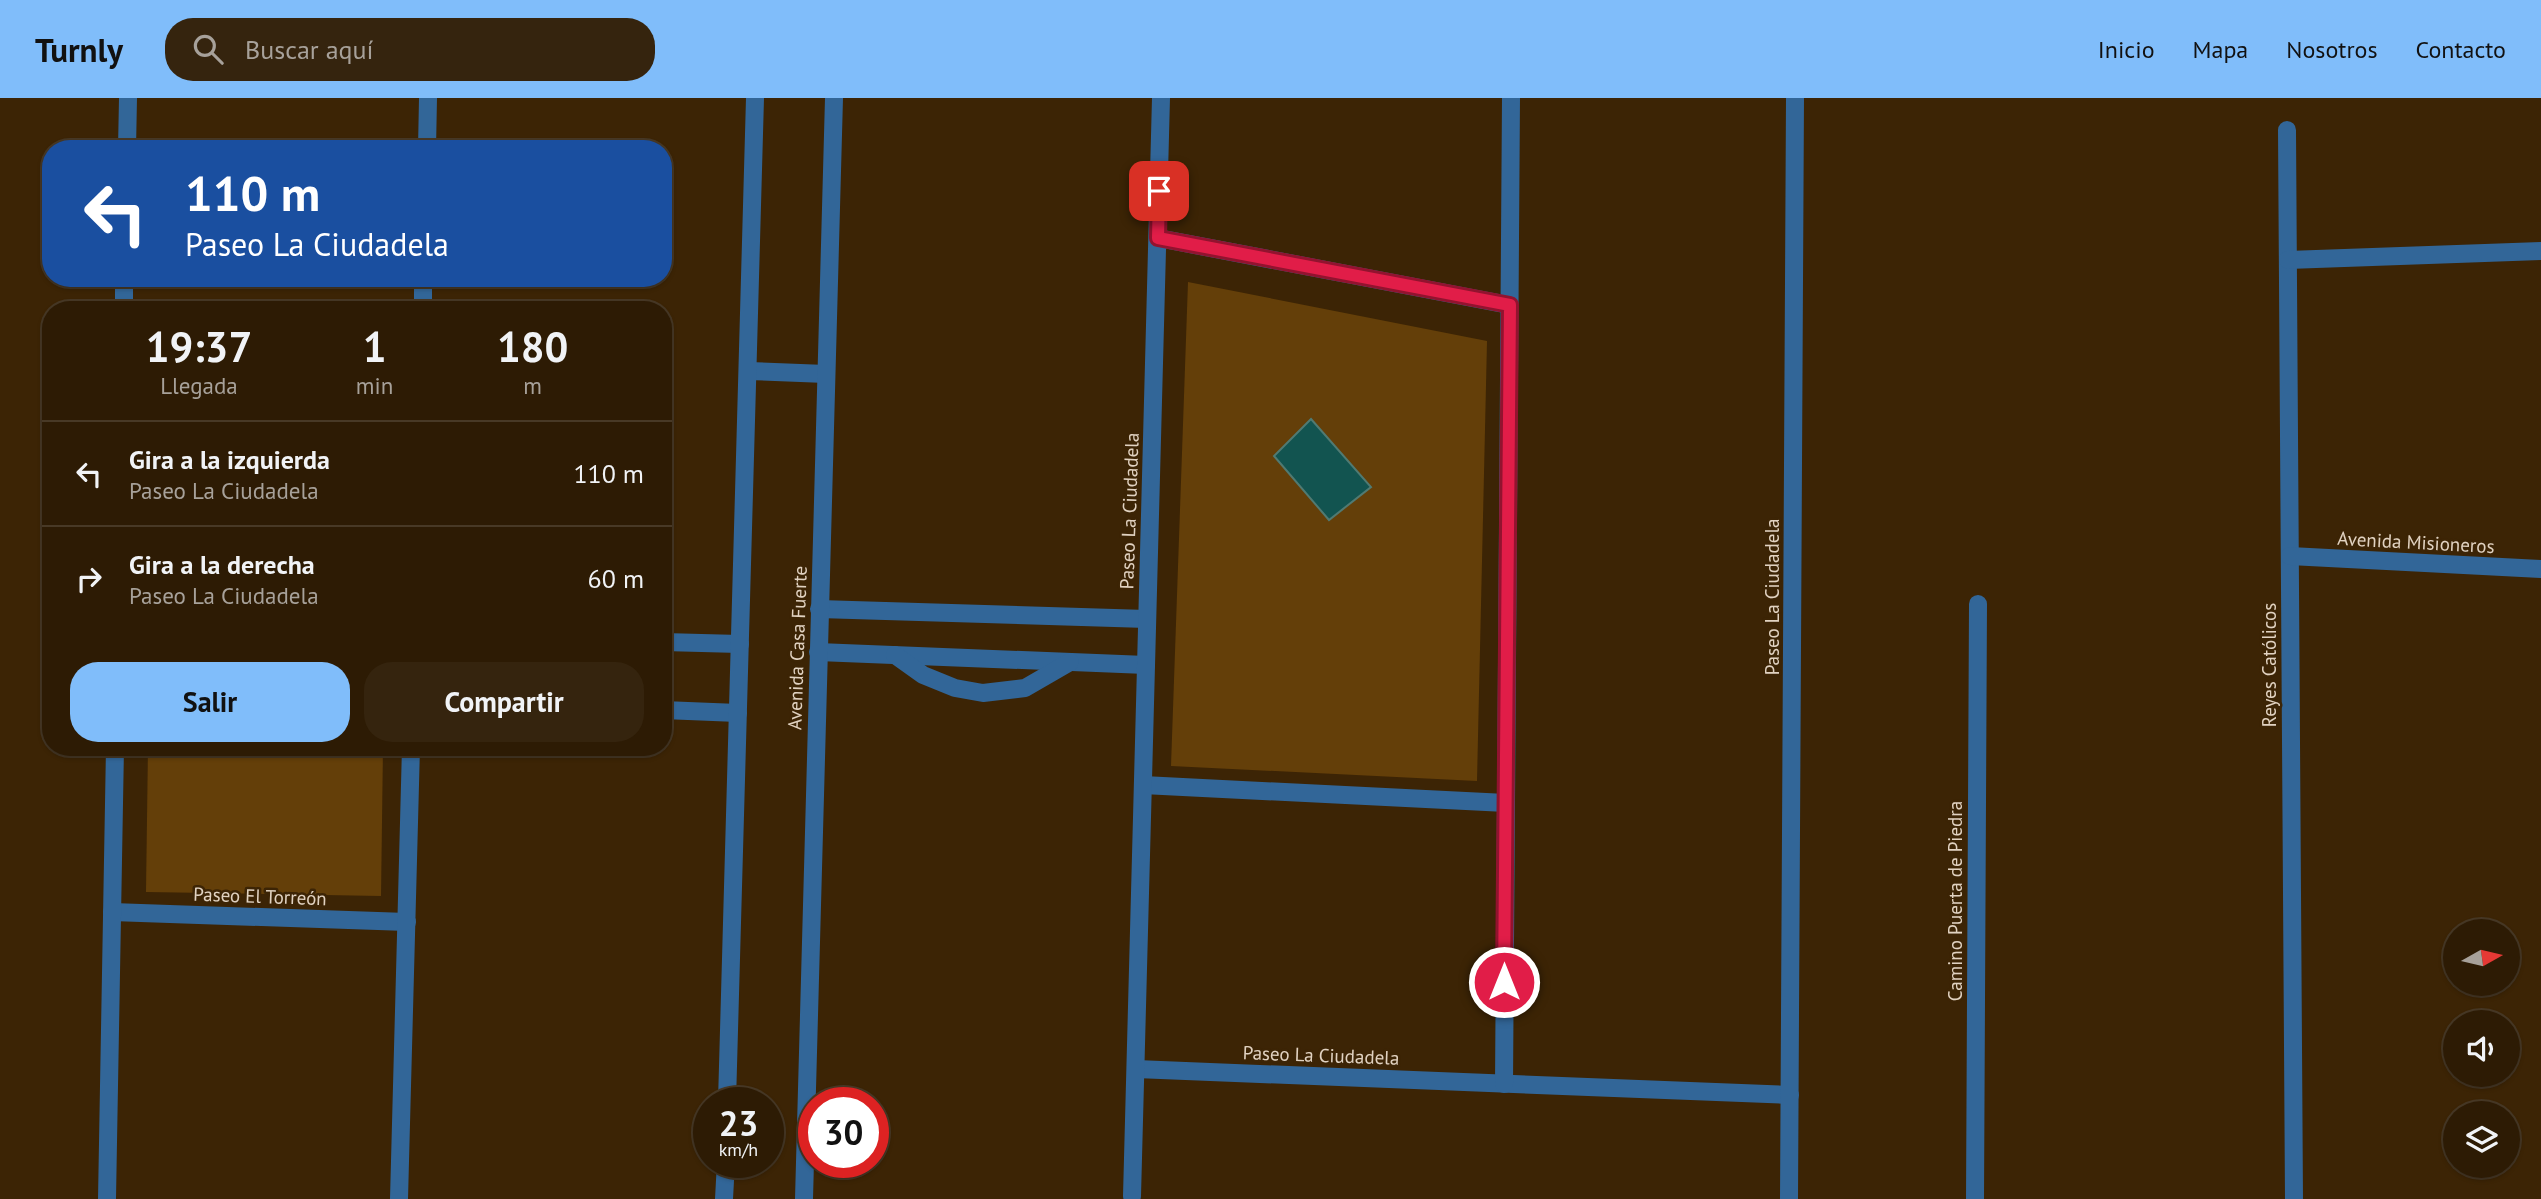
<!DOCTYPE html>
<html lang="es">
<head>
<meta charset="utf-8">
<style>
  :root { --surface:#2d1b04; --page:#35240e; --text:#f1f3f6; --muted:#a7a19a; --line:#483926; --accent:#80bdfa }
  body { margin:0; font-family:"PT Sans",sans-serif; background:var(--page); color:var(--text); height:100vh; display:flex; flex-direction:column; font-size:26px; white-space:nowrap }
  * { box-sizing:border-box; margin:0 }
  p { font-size:23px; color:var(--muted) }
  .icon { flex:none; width:38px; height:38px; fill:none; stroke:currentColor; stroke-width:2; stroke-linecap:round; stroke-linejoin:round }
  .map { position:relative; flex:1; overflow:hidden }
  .drawer { position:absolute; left:42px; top:203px; width:630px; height:455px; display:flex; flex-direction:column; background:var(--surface); border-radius:28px; box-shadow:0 2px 5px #0004,0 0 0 2px var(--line) }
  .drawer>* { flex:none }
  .top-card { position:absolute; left:42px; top:42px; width:630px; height:147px; border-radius:28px; box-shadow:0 2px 5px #0004,0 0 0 2px var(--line); background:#1a4fa0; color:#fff; overflow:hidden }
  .needle { width:46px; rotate:82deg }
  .buttons { position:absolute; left:2443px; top:821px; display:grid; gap:14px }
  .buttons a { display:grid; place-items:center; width:77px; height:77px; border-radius:50%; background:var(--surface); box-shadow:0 2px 5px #0004,0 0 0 2px var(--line); font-size:35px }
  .speed { position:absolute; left:693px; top:989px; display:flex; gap:14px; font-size:35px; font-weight:700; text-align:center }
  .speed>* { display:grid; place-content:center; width:91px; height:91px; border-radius:50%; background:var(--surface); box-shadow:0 2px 5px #0004,0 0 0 2px var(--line); line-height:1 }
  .speed small { font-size:18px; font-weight:400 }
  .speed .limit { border:10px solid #d22; background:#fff; color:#111 }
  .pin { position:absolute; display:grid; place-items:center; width:60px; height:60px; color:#fff; margin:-30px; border-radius:14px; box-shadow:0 4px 10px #0006 }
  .me { position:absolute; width:77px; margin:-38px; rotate:0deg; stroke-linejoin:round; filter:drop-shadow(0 0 5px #0008) }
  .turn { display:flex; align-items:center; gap:24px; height:147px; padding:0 28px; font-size:32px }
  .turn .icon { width:91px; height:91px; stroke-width:2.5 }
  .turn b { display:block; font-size:49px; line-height:60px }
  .eta { display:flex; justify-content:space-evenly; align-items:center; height:119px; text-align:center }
  .eta b { font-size:42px; font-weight:700; line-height:49px }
  .cta { display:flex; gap:14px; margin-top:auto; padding:14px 28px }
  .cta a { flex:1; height:80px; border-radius:28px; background:var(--accent); color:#111; font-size:28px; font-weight:700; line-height:80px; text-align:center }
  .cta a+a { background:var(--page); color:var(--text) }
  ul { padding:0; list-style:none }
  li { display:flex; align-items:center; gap:21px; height:105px; padding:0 28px; border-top:2px solid var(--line) }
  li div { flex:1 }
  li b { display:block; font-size:26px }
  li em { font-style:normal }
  header { display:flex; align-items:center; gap:42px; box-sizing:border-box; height:98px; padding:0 35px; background:var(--accent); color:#111 }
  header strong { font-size:33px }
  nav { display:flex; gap:38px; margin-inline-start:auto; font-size:24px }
  .search { width:490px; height:63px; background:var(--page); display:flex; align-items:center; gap:18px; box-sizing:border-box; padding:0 24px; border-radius:28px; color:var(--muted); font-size:26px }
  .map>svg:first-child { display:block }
  .green { fill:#643f09 }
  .water { fill:#125450; stroke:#507a72; stroke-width:2 }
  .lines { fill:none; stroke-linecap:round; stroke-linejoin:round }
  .minor { stroke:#326698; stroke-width:18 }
  .tertiary { stroke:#326698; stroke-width:18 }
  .route-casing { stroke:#92132f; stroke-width:18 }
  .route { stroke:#e11d48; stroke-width:12 }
  .labels { text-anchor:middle; stroke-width:5; stroke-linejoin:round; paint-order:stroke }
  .street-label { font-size:19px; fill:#e1d2c1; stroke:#3c2405 }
</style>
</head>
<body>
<header>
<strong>Turnly</strong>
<div class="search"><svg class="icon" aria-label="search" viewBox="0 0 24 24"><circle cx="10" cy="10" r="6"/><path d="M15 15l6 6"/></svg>Buscar aquí</div>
<nav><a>Inicio</a><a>Mapa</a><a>Nosotros</a><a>Contacto</a></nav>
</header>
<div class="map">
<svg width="2541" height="1101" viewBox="0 0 2541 1101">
  <rect width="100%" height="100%" fill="#3c2405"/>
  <g class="green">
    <polygon points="1188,184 1487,243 1477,683 1171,668"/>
    <polygon points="148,649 383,649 381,798 146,794"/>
  </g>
  <polygon class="water" points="1311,321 1371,389 1329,422 1274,358"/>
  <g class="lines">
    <g class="minor">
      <polyline points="2287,32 2294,1101"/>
      <polyline points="127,51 128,0"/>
      <polyline points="427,51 428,0"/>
      <polyline points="1158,140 1509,207"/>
      <polyline points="2288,162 2541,153"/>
      <polyline points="124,212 124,180"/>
      <polyline points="423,212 423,180"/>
      <polyline points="748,273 826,276"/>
      <polyline points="2290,458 2541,471"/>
      <polyline points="819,511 1147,521"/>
      <polyline points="663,544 740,546"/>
      <polyline points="818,554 1146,567"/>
      <polyline points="895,557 923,577 955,590 983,595 1025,590 1070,564"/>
      <polyline points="663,612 738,615"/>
      <polyline points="1143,687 1506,705"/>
      <polyline points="112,814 407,824"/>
      <polyline points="1136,971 1790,997"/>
      <polyline points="1504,986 1511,0"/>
      <polyline points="1132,1098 1161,0"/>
      <polyline points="107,1101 115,649"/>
      <polyline points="399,1101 411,649"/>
      <polyline points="1789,1101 1795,0"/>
      <polyline points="1975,1101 1978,506"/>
    </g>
    <g class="tertiary">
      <polyline points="727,1004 755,0"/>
      <polyline points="724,1101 726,1064"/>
      <polyline points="804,1101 834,0"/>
    </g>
  </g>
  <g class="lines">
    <g class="route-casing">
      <polyline id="route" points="1159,93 1158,140 1510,207 1504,884"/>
    </g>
    <use href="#route" class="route"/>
  </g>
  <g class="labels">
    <g class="street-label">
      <text transform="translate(1129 413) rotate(-88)" y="7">Paseo La Ciudadela</text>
      <text transform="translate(2416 444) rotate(3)" y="7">Avenida Misioneros</text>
      <text transform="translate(1772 499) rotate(-90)" y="7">Paseo La Ciudadela</text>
      <text transform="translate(797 550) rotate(-88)" y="7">Avenida Casa Fuerte</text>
      <text transform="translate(2269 567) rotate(-90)" y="7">Reyes Católicos</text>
      <text transform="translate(260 798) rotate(2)" y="7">Paseo El Torreón</text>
      <text transform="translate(1955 803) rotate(-90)" y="7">Camino Puerta de Piedra</text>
      <text transform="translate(1321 957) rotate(2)" y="7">Paseo La Ciudadela</text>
    </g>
  </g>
</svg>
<div class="buttons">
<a><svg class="needle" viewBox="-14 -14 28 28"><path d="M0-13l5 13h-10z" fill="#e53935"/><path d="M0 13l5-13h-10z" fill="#a7a19a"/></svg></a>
<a><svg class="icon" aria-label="sound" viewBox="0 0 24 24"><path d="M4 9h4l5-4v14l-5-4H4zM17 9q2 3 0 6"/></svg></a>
<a><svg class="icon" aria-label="layers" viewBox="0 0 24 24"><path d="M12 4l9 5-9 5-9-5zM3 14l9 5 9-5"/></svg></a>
</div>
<div class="speed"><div>23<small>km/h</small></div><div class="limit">30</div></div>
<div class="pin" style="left:1159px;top:93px;background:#d93025"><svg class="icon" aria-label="arrive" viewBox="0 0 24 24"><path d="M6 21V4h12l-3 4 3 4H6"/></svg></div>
<svg class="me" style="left:1504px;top:884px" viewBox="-20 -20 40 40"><circle r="17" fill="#e11d48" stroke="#fff" stroke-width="3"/><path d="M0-11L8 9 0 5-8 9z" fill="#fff"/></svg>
<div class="top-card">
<div class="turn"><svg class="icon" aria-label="left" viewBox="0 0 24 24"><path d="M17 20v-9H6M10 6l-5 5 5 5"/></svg><div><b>110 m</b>Paseo La Ciudadela</div></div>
</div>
<section class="drawer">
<div class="eta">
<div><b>19:37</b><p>Llegada</p></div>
<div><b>1</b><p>min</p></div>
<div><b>180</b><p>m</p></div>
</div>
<ul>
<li><svg class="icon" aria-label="left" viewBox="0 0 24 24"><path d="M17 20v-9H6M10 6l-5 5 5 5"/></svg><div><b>Gira a la izquierda</b><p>Paseo La Ciudadela</p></div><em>110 m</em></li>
<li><svg class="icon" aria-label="right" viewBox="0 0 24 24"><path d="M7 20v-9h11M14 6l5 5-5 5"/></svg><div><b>Gira a la derecha</b><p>Paseo La Ciudadela</p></div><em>60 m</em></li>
</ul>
<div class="cta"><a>Salir</a><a>Compartir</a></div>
</section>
</div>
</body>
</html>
